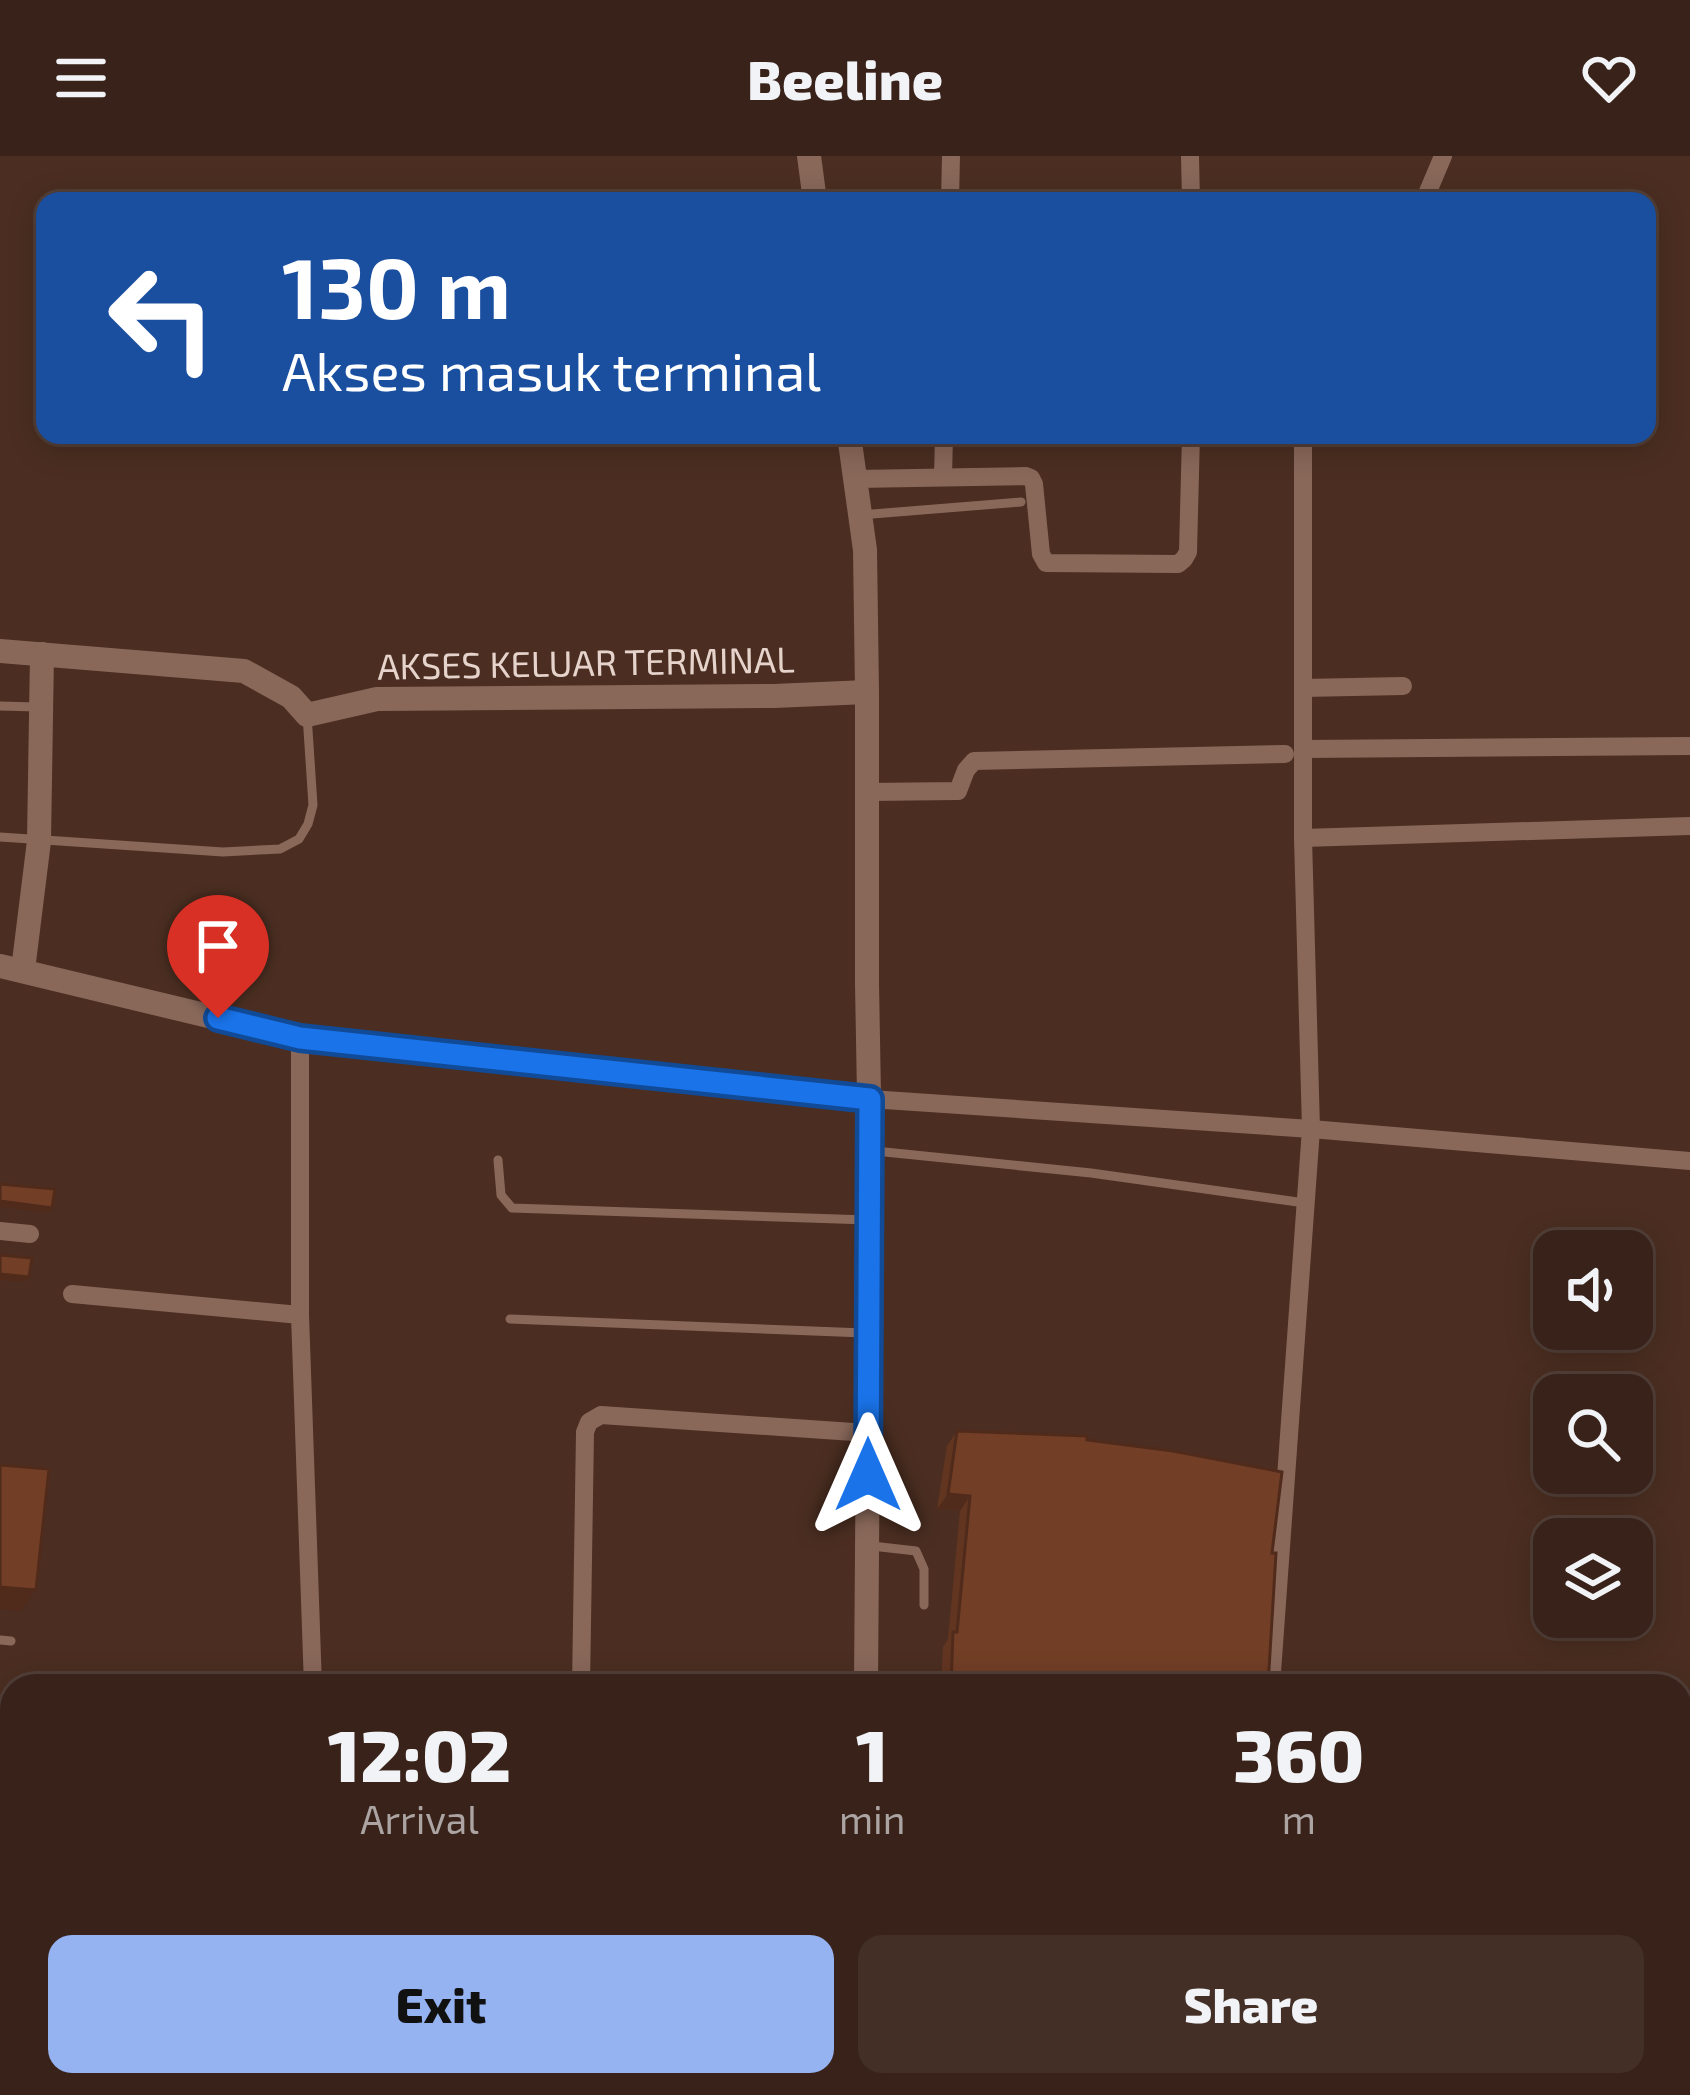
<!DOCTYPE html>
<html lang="en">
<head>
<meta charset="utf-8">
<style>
  :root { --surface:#382219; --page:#432f26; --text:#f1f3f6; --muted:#aba4a2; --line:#523f38; --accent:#95b2f1 }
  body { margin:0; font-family:"Exo 2",sans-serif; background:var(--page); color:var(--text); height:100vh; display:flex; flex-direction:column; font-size:45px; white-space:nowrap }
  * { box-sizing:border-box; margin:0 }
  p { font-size:39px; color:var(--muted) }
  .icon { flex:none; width:66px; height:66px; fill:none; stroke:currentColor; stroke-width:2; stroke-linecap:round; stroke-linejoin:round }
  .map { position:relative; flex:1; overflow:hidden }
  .side { position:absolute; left:0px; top:1518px; width:1692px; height:423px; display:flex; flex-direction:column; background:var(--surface); border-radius:36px 36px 0 0; box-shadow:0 6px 30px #0003,0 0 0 3px var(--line) }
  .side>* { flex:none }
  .hud { position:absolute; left:36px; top:36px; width:1620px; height:252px; border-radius:24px; box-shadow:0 6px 30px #0003,0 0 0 3px var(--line); background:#1a4fa0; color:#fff; overflow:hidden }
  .buttons { position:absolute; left:1533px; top:1074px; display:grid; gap:24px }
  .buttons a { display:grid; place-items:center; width:120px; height:120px; border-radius:24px; background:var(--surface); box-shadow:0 6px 30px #0003,0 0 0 3px var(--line); font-size:60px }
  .pin { position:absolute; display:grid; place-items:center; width:102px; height:102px; color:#fff; margin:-123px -51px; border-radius:50% 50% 50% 0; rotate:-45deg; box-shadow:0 0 12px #0007 }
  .pin .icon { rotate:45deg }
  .me { position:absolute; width:132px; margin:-66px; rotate:0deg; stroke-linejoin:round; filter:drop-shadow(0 0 9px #0008) }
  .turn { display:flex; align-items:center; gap:42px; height:252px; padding:0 48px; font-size:54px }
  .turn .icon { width:156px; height:156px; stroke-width:2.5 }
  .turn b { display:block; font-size:84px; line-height:102px }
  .eta { display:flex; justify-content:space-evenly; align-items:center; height:204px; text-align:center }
  .eta b { font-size:72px; font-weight:800; line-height:84px }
  .button { display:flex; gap:24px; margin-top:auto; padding:24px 48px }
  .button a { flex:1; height:138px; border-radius:24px; background:var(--accent); color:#111; font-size:48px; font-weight:800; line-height:138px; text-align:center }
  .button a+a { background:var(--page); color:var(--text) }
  header { display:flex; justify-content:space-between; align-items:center; height:156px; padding:0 48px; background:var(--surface); font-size:54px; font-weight:800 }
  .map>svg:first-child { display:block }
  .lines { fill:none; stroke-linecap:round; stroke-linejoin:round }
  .service { stroke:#89685a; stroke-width:9 }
  .minor { stroke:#89685a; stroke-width:18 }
  .tertiary { stroke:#89685a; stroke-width:24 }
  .wall { fill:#623521 }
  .shaded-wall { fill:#502b1b }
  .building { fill:#723e26; stroke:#502b1b; stroke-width:3 }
  .route-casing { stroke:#114b97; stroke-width:30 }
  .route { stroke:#1a73e8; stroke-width:21 }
  .labels { text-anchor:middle; stroke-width:12; stroke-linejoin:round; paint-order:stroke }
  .street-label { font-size:36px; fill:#e6d3cb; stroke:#4b2e21 }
</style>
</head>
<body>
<header><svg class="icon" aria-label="menu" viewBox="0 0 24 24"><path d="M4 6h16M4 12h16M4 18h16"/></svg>Beeline<svg class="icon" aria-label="heart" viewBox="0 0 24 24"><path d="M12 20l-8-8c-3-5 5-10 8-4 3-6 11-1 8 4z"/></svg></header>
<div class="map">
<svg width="1690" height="1939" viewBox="0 0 1690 1939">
  <rect width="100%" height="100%" fill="#4b2e21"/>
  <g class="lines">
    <g class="service">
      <polyline points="860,359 1021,346"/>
      <polyline points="0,550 37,551"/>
      <polyline points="0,681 223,696 280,693 299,683 308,668 313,649 307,559"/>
      <polyline points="875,995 1091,1017 1305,1047"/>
      <polyline points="498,1004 501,1039 512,1052 868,1064"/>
      <polyline points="510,1163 864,1177"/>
      <polyline points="872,1390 916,1395 924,1413 924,1449"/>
      <polyline points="0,1484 11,1485"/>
    </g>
    <g class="minor">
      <polyline points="1190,0 1191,45"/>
      <polyline points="950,45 951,0"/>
      <polyline points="1424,45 1443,0"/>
      <polyline points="943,321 944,279"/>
      <polyline points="856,323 1026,320 1031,322 1034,328 1041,398 1046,407 1178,408 1184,403 1188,396 1191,279"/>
      <polyline points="1303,532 1403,530"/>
      <polyline points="1303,593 1690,590"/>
      <polyline points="867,636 958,635 966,614 974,605 1285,598"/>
      <polyline points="1303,682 1690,670"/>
      <polyline points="300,882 300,1159 313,1530"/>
      <polyline points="870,943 1311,973 1690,1005"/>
      <polyline points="0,1075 30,1078"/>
      <polyline points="72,1138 300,1159"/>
      <polyline points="581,1530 585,1276 589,1266 601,1259 868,1277"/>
      <polyline points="1271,1530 1311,973 1303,682 1303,279"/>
      <polyline points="0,1704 12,1703"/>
      <polyline points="618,1929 618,1939"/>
      <polyline points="302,1939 302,1929"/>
      <polyline points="1239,1939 1240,1929"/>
    </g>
    <g class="tertiary">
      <polyline points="809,0 815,45"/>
      <polyline points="849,279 865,394 867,536 867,827 870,995 866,1530"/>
      <polyline points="0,495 244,515 291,541 307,559 377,543 774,540 867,536"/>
      <polyline points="0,810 300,882 870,943"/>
      <polyline points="23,814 39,685 42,498"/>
      <polyline points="842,1939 842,1929"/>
    </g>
  </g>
  <g class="wall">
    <polygon points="957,1275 1087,1284 1272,1397 1268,1530 941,1530 943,1491 948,1483 960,1355 937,1353 947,1290"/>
    <polygon points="859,1929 934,1929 933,1939 857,1939"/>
  </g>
  <g class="shaded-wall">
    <polygon points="0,1045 52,1052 48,1057 0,1051"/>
    <polygon points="0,1118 29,1121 25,1126 0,1124"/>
    <polygon points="948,1338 970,1340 960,1355 937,1353"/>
    <polygon points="0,1431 36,1434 21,1455 0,1453"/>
    <polygon points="0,1908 12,1909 12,1929 184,1929 177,1939 103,1939 0,1930"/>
  </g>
  <g class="building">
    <polygon points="0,1028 55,1033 52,1052 0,1045"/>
    <polygon points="0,1099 32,1102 29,1121 0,1118"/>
    <polygon points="957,1275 1087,1280 1087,1284 1173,1295 1282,1316 1272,1397 1276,1397 1268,1530 951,1530 953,1476 957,1476 970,1340 948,1338"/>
    <polygon points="0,1309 49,1313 36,1434 0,1431"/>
    <polygon points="0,1808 12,1809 12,1909 0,1908"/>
    <polygon points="865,1929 934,1929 933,1939 863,1939"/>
    <polygon points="983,1929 1016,1933 1016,1939 982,1939"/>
  </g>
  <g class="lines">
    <g class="route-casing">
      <polyline id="route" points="218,862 300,882 870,943 868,1319"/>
    </g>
    <use href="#route" class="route"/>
  </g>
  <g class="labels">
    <g class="street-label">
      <text transform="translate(586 507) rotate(-1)" y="13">AKSES KELUAR TERMINAL</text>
    </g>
  </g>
</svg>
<div class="buttons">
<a><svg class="icon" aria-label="sound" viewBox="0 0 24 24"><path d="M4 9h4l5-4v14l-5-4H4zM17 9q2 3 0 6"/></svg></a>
<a><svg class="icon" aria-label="search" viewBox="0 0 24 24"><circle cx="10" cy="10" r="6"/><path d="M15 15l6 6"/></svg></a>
<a><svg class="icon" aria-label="layers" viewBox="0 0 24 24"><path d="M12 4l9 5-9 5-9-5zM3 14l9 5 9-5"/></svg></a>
</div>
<div class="pin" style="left:218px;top:862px;background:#d93025"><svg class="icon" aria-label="arrive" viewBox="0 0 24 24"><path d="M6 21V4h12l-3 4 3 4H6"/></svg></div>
<svg class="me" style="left:868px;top:1319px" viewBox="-20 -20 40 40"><path d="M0-17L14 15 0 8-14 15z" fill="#1a73e8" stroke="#fff" stroke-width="4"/></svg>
<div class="hud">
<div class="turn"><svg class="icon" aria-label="left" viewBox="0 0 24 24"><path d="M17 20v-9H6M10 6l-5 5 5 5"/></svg><div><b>130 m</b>Akses masuk terminal</div></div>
</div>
<section class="side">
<div class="eta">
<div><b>12:02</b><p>Arrival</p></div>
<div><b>1</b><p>min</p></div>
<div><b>360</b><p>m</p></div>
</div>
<div class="button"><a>Exit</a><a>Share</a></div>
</section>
</div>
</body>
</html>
